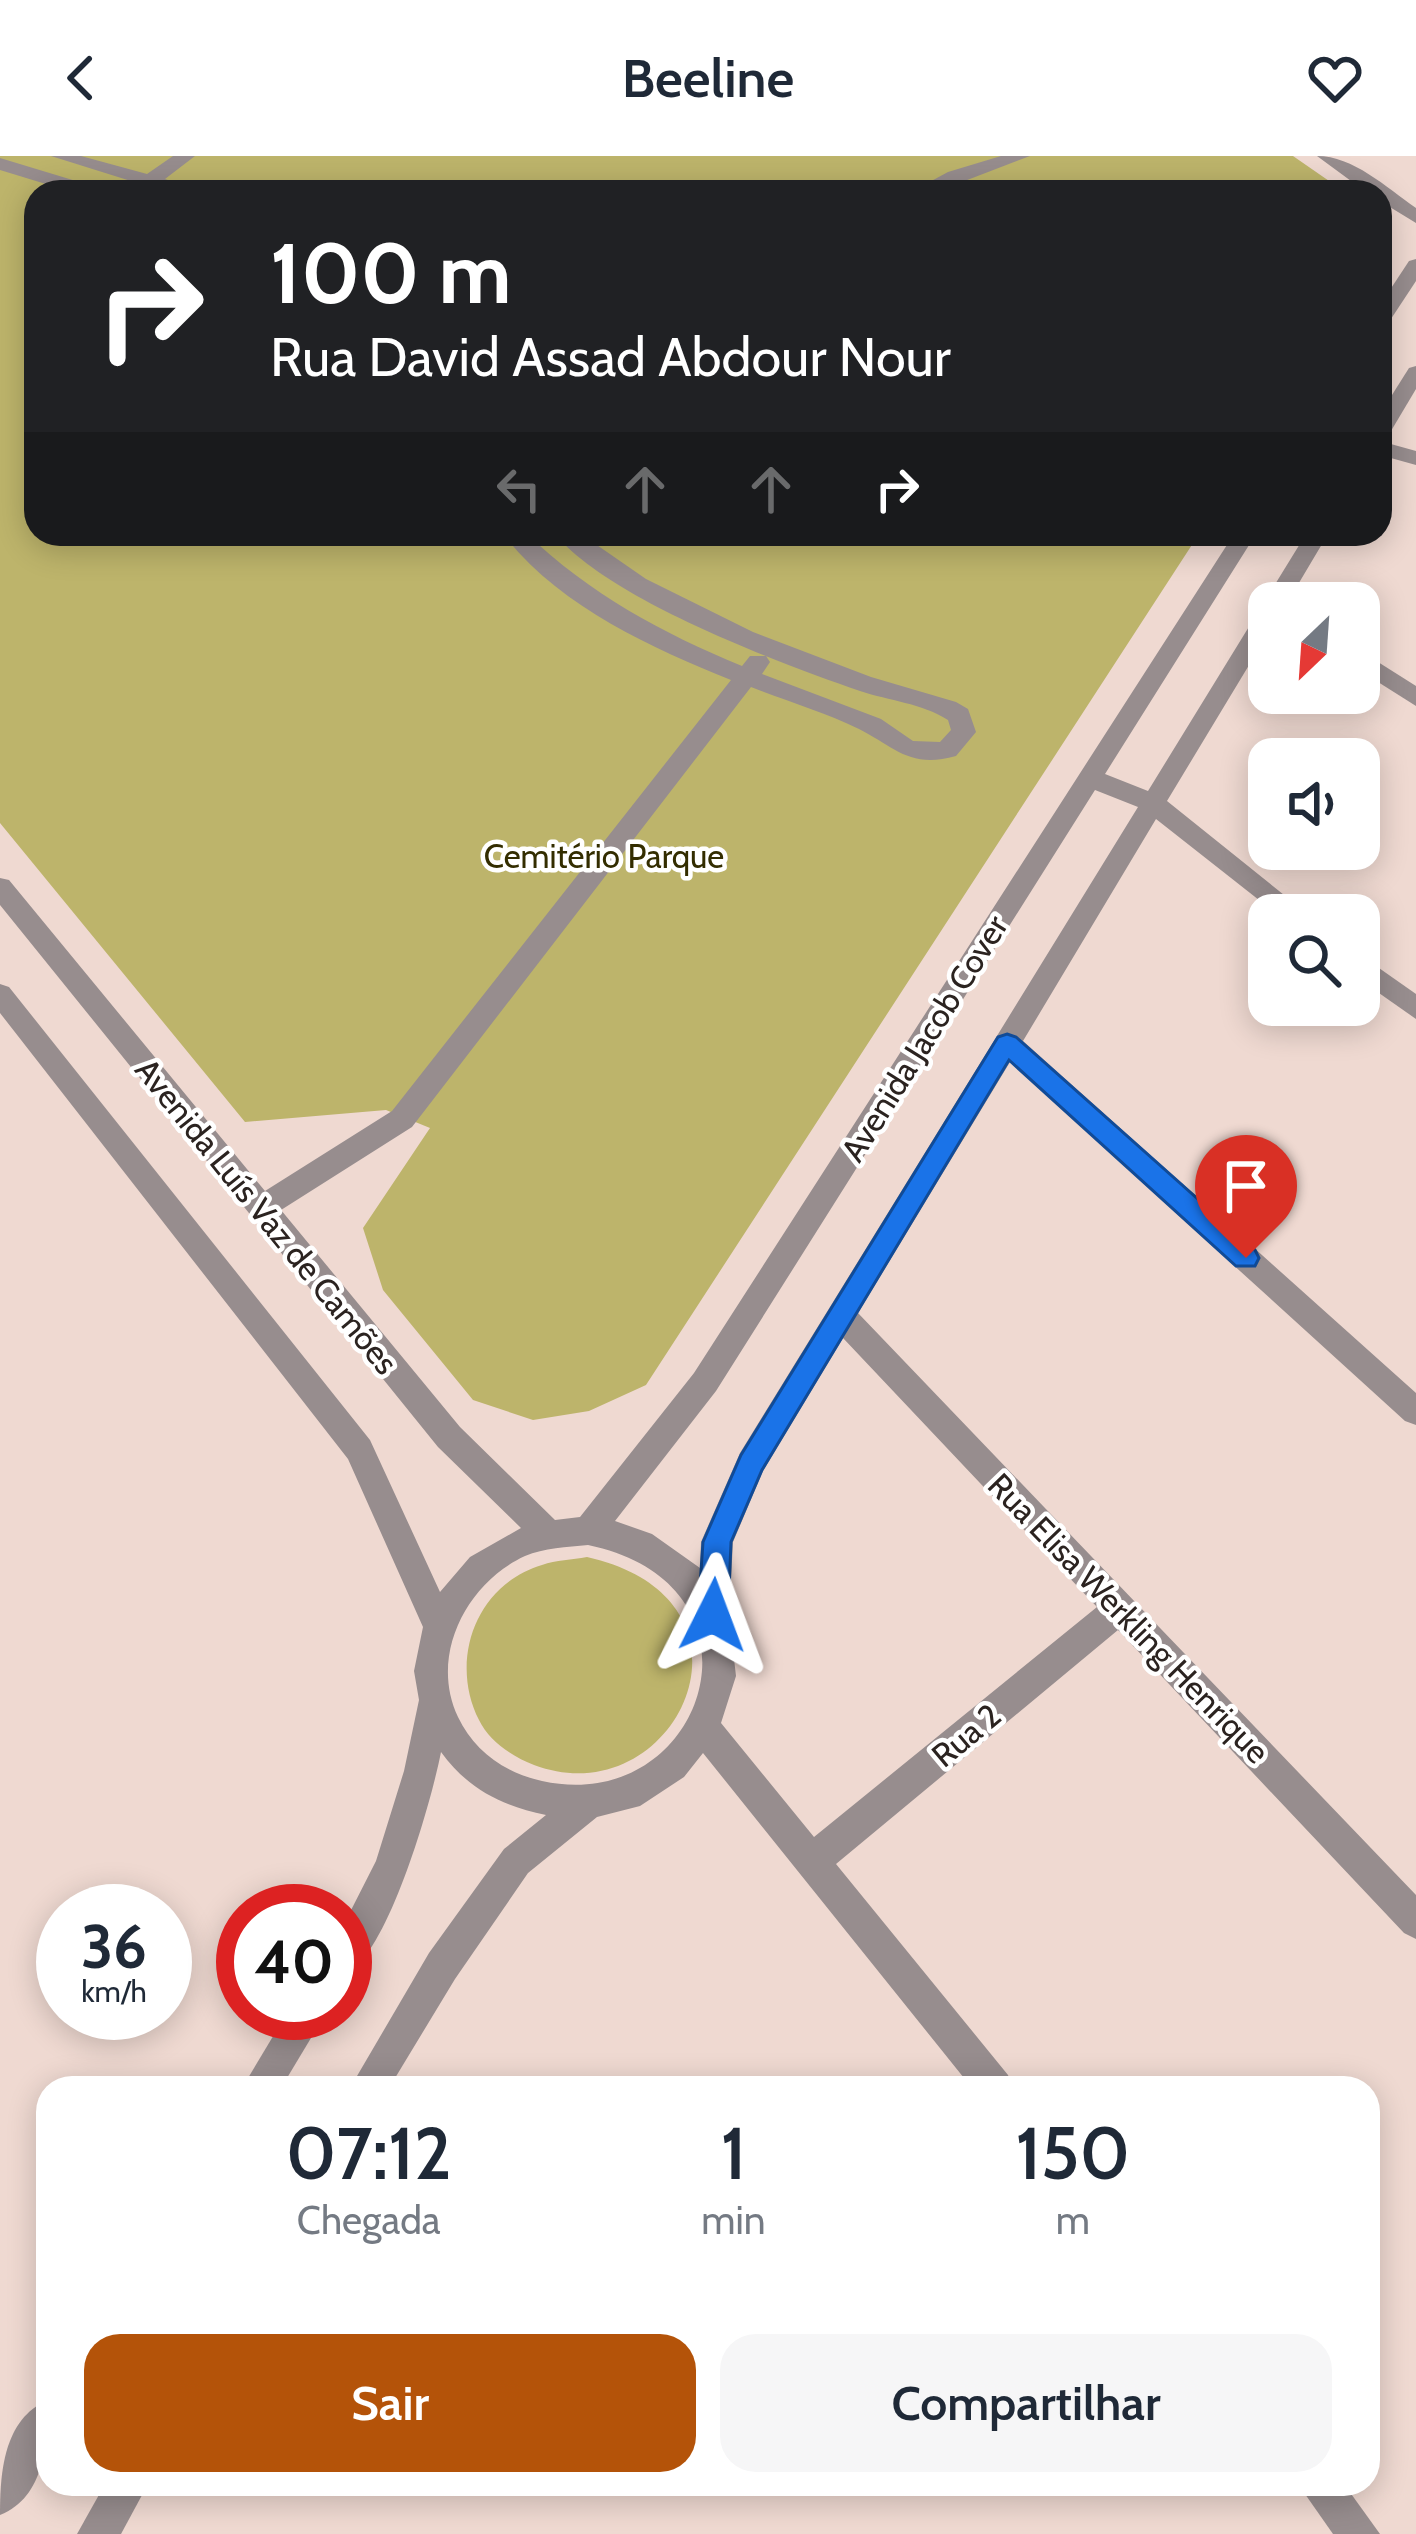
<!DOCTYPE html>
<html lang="pt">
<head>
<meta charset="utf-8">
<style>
  :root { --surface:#fff; --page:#f6f6f7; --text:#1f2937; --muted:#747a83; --accent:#b45309 }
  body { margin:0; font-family:Cabin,sans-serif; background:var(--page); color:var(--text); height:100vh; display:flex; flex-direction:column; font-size:45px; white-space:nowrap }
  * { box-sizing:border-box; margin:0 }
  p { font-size:39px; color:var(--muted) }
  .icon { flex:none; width:66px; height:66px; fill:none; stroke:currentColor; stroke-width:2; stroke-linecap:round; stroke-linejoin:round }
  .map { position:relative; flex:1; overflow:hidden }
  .details { position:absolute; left:36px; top:1920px; width:1344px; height:420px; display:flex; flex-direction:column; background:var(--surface); border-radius:36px; box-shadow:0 6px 30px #0003 }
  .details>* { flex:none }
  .top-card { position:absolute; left:24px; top:24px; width:1368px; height:366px; border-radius:36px; box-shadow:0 6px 30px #0003; background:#202124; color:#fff; overflow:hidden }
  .needle { width:78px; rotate:205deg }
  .tools { position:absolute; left:1248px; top:426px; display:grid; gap:24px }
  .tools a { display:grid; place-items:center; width:132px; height:132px; border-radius:24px; background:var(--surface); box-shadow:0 6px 30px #0003; font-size:60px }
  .speed { position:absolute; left:36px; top:1728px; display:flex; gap:24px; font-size:60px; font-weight:700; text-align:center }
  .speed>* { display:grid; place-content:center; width:156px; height:156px; border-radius:50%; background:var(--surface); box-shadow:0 6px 30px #0003; line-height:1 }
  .speed small { font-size:30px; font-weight:400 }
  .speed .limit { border:18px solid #d22; background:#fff; color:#111 }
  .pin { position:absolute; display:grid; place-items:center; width:102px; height:102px; color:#fff; margin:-123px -51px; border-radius:50% 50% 50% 0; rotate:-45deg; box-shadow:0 0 12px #0007 }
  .pin .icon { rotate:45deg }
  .me { position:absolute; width:132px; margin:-66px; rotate:3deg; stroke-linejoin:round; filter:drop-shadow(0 0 9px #0008) }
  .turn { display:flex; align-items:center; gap:42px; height:252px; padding:0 48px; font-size:54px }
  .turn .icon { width:156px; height:156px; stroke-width:2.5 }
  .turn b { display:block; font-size:84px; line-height:102px }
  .lanes { display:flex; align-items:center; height:114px; padding:0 48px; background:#0003; justify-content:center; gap:60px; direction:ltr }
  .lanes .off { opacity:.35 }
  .eta { display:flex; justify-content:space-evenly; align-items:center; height:204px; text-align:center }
  .eta b { font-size:72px; font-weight:600; line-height:84px }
  .primary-button { display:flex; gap:24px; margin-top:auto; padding:24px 48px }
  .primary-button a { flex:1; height:138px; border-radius:36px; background:var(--accent); color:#fff; font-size:48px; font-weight:600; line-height:138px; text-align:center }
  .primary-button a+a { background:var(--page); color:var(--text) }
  header { display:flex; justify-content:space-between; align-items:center; height:156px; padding:0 48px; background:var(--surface); font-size:54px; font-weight:600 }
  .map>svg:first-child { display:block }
  .green { fill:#bdb46b }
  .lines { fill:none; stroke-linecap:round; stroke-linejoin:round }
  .minor { fill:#978d8e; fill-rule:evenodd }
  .route { fill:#1a73e8; stroke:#114b97; stroke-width:3 }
  .labels { text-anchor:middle; stroke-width:9; stroke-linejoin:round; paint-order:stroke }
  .park-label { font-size:33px; fill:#332d00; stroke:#fff }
  .street-label { font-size:33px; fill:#2b2320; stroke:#fff }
</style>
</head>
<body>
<header><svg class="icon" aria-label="back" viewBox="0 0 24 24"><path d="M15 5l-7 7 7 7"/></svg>Beeline<svg class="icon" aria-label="heart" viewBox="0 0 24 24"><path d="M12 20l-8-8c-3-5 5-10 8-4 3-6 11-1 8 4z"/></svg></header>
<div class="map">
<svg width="1416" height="2378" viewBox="0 0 1416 2378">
  <rect width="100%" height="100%" fill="#efd9d1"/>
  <g class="green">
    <polygon points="0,0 1293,0 1345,36 36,36 36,378 1199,378 646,1229 589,1255 533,1264 473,1244 383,1134 363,1072 430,972 386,954 245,966 0,667"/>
    <path d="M587 1401C779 1444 676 1662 534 1609 513 1601 489 1585 479 1564 449 1505 475 1429 542 1409 556 1404 572 1404 587 1401Z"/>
  </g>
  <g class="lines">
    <g class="minor">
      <polygon points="51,0 81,0 147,18 173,0 195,0 165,23 202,36 134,34 134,26"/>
      <polygon points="1001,0 1030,0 936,36 911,36 948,16"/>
      <path d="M1317 0C1353 0 1386 31 1416 52V67L1380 45V36H1366Z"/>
      <polygon points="0,2 99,32 102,36 72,36 0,14"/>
      <polygon points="1416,103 1416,125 1387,169 1380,171 1380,149 1409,105"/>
      <polygon points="1416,210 1416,233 1388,280 1380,282 1380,258 1409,212"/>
      <polygon points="1380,285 1416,295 1416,309 1380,299"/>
      <path d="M503 378H527C590 438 662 477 742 510L750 500H766L770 506 762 518 881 563 913 585 940 586 951 574 948 564C921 547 890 545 860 535 777 506 610 444 555 378H581L646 423 753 476 871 521 956 546 968 553 976 576 956 600C909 613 895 591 859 573 824 556 786 545 751 531L412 971 281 1054 460 1271 555 1364 580 1361 694 1217 1234 378H1256L1105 618 1148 635 1306 378H1328L1287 447H1269V476L1167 645 1309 759H1278L1156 663 1023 885 1416 1237V1269L1405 1265 1010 906 858 1157 1416 1739V1783L1404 1777 1118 1474 836 1708 1008 1919 1013 1932H972L703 1597 684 1621 640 1650 597 1661 528 1717 455 1823 389 1932H350L429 1797 504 1693 546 1659C502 1650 468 1633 441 1596 432 1643 388 1800 345 1818V1766L376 1705 404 1615 419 1544 414 1515 423 1471 348 1303 0 857V828L9 831 370 1284 440 1436 470 1401 521 1372 438 1291 0 749V722L9 724 265 1035 392 955 731 524C651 492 557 449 503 378ZM1095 634 1138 651 740 1297 701 1386 700 1412 652 1378 615 1365 716 1235ZM843 1182 1097 1451 814 1681 721 1567 736 1520 729 1460 733 1386 763 1315ZM588 1389C781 1429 705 1661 542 1625 505 1617 474 1595 458 1561 429 1500 466 1427 525 1400 544 1392 567 1391 588 1389Z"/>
      <polygon points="1359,494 1416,530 1416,550 1359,514"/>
      <polygon points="1359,798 1416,838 1416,863 1359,823"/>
      <polygon points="287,1857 326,1857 281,1932 242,1932"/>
      <path d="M48 2244C48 2286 45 2341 0 2359 0 2318 3 2263 48 2244Z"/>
      <polygon points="105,2328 148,2328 121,2378 77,2378"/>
      <polygon points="1298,2328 1344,2328 1380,2378 1333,2378"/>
    </g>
  </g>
  <polygon class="route" points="1007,878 1016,881 1255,1094 1259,1102 1255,1110 1236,1110 1009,904 762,1314 731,1386 728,1459 723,1468 713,1472 702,1468 698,1459 703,1386 741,1299 998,881"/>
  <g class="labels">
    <g class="park-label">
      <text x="604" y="712">Cemitério Parque</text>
    </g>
    <g class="street-label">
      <text transform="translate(924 882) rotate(-58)" y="12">Avenida Jacob Cover</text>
      <text transform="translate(267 1060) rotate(51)" y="12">Avenida Luís Vaz de Camões</text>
      <text transform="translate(1129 1462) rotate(46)" y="12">Rua Elisa Werkling Henrique</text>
      <text transform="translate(966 1579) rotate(-40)" y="12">Rua 2</text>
    </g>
  </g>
</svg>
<div class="tools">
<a><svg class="needle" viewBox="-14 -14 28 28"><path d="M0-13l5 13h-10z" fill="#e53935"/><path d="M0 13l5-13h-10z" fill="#747a83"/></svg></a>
<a><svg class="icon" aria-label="sound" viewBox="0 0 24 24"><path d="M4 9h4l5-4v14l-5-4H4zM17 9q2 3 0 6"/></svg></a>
<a><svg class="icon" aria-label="search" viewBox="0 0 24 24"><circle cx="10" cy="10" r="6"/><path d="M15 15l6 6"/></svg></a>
</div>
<div class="speed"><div>36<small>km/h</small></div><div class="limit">40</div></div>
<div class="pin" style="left:1246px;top:1102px;background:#d93025"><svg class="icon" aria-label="arrive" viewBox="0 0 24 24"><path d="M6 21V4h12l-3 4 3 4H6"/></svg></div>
<svg class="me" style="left:713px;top:1459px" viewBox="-20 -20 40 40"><path d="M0-17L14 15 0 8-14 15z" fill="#1a73e8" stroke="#fff" stroke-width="4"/></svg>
<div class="top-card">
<div class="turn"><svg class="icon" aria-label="right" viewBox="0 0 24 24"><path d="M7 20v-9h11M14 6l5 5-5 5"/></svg><div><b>100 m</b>Rua David Assad Abdour Nour</div></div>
<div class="lanes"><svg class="icon off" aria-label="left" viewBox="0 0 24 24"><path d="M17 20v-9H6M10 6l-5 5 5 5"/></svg><svg class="icon off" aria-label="ahead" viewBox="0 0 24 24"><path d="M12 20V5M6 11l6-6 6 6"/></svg><svg class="icon off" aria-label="ahead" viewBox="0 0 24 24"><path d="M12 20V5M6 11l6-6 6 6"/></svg><svg class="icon" aria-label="right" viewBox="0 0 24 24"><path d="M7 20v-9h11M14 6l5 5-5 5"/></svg></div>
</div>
<section class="details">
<div class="eta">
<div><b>07:12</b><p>Chegada</p></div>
<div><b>1</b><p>min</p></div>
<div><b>150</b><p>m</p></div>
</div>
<div class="primary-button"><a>Sair</a><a>Compartilhar</a></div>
</section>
</div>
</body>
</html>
